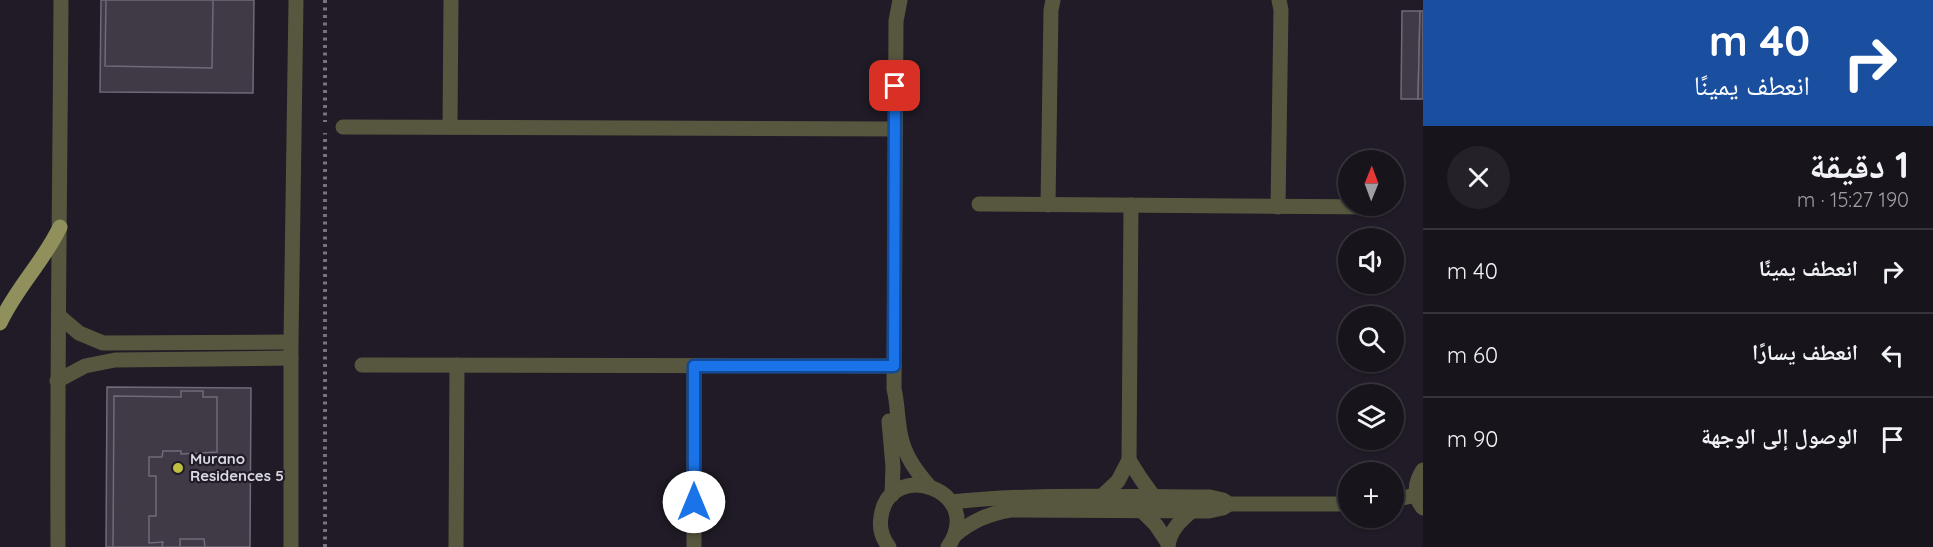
<!DOCTYPE html>
<html lang="ar">
<head>
<meta charset="utf-8">
<style>
  :root { --surface:#18141c; --page:#252129; --text:#f1f3f6; --muted:#9f9ea3; --line:#36333b }
  body { margin:0; font-family:Quicksand,"Noto Naskh Arabic",sans-serif; background:var(--page); color:var(--text); direction:rtl; height:100vh; display:flex; flex-direction:column; font-size:22px; white-space:nowrap }
  * { box-sizing:border-box; margin:0 }
  p { font-size:20px; color:var(--muted) }
  .icon { flex:none; width:33px; height:33px; fill:none; stroke:currentColor; stroke-width:2; stroke-linecap:round; stroke-linejoin:round }
  .map { position:relative; flex:1; overflow:hidden; direction:ltr }
  .drawer { display:flex; flex-direction:column; background:var(--surface); width:510px }
  .drawer>* { flex:none }
  .hud { background:#1a4fa0; color:#fff; overflow:hidden }
  .needle { width:39px; rotate:1deg }
  .controls { position:absolute; left:1338px; top:150px; display:grid; gap:12px }
  .controls a { display:grid; place-items:center; width:66px; height:66px; border-radius:50%; background:var(--surface); box-shadow:0 2px 4px #0004,0 0 0 2px var(--line); font-size:30px }
  .pin { position:absolute; display:grid; place-items:center; width:51px; height:51px; color:#fff; margin:-26px; border-radius:12px; box-shadow:0 3px 9px #0006 }
  .me { position:absolute; width:66px; margin:-33px; rotate:0deg; stroke-linejoin:round; filter:drop-shadow(0 0 4px #0008) }
  .turn { display:flex; align-items:center; gap:21px; height:126px; padding:0 24px; font-size:27px }
  .turn .icon { width:78px; height:78px; stroke-width:2.5 }
  .turn b { display:block; font-size:42px; line-height:51px }
  .round { display:grid; place-items:center; flex:none; width:63px; height:63px; border-radius:32px; background:var(--page) }
  .overview { display:flex; align-items:center; justify-content:space-between; height:102px; padding:0 24px }
  h1 { font-size:36px; font-weight:700; line-height:45px }
  ul { padding:0; list-style:none }
  li { display:flex; align-items:center; gap:18px; height:84px; padding:0 24px; border-top:2px solid var(--line) }
  li div { flex:1 }
  li b { display:block; font-size:22px }
  li em { font-style:normal }
  main { display:flex; flex:1; min-height:0 }
  .map>svg:first-child { display:block }
  .building { fill:#403a47; stroke:#706977; stroke-width:1.5 }
  .lines { fill:none; stroke-linecap:round; stroke-linejoin:round }
  .path { stroke:#77727c; stroke-width:4; stroke-dasharray:3 4.5; stroke-linecap:butt }
  .minor { stroke:#57573f; stroke-width:15 }
  .major { stroke:#90905d; stroke-width:15 }
  .route-casing { stroke:#114b97; stroke-width:15 }
  .route { stroke:#1a73e8; stroke-width:10 }
  .poi-dot { fill:#c0be41; stroke:#201b26; stroke-width:2 }
  .labels { text-anchor:middle; stroke-width:4.5; stroke-linejoin:round; paint-order:stroke }
  .poi-label { font-size:15px; font-weight:bold; fill:#dbd7df; stroke:#201b26; text-anchor:start }
</style>
</head>
<body>
<main>
<section class="drawer">
<div class="hud">
<div class="turn"><svg class="icon" aria-label="right" viewBox="0 0 24 24"><path d="M7 20v-9h11M14 6l5 5-5 5"/></svg><div><b>40 m</b>انعطف يمينًا</div></div>
</div>
<div class="overview"><div><h1>1 دقيقة</h1><p>190 m · 15:27</p></div><a class="round"><svg class="icon" aria-label="close" viewBox="0 0 24 24"><path d="M6 6l12 12M18 6L6 18"/></svg></a></div>
<ul>
<li><svg class="icon" aria-label="right" viewBox="0 0 24 24"><path d="M7 20v-9h11M14 6l5 5-5 5"/></svg><div><b>انعطف يمينًا</b></div><em>40 m</em></li>
<li><svg class="icon" aria-label="left" viewBox="0 0 24 24"><path d="M17 20v-9H6M10 6l-5 5 5 5"/></svg><div><b>انعطف يسارًا</b></div><em>60 m</em></li>
<li><svg class="icon" aria-label="arrive" viewBox="0 0 24 24"><path d="M6 21V4h12l-3 4 3 4H6"/></svg><div><b>الوصول إلى الوجهة</b></div><em>90 m</em></li>
</ul>
</section>
<div class="map">
<svg width="1423" height="547" viewBox="0 0 1423 547">
  <rect width="100%" height="100%" fill="#201b26"/>
  <g class="building">
    <polygon points="101,0 254,0 253,93 100,92"/>
    <polygon points="106,0 213,0 212,68 105,66"/>
    <polygon points="1402,11 1420,11 1418,99 1401,99"/>
    <polygon points="1420,11 1423,11 1423,99 1418,99"/>
    <polygon points="107,387 251,388 250,547 106,547"/>
    <polygon points="181,391 203,391 203,397 217,397 217,452 181,454 181,451 163,451 162,457 149,457 149,476 156,476 156,516 149,516 149,543 163,542 162,547 113,547 114,396 181,397"/>
    <polygon points="180,539 204,539 205,547 180,547"/>
  </g>
  <g class="lines">
    <g class="path">
      <polyline points="325,0 325,122"/>
      <polyline points="325,547 325,133"/>
    </g>
    <g class="minor">
      <path d="M900 0 896 21 894 389C898 405 897 421 901 437 905 456 916 471 929 486"/>
      <polyline points="343,127 895,129"/>
      <polyline points="450,127 451,0"/>
      <polyline points="979,204 1383,207"/>
      <polyline points="1048,205 1051,10 1053,0"/>
      <polyline points="1278,207 1281,10 1279,0"/>
      <polyline points="59,316 79,333 103,343 291,342"/>
      <polyline points="362,365 894,366"/>
      <polyline points="57,381 85,366 115,360 291,358"/>
      <polyline points="889,421 893,467 892,495"/>
      <polyline points="1129,460 1141,479 1154,497"/>
      <path d="M1423 470C1415 482 1413 496 1423 508"/>
      <polyline points="1101,497 1118,481 1129,460 1131,205"/>
      <polyline points="1394,500 1416,495"/>
      <path d="M951 502C1037 493 1124 497 1210 497L1223 500 1229 504H1348"/>
      <polyline points="1141,510 1156,525 1168,543"/>
      <path d="M955 535C972 521 988 514 1010 510L1209 511 1223 508 1229 504"/>
      <path d="M58 547C57 365 60 182 61 0"/>
      <polyline points="291,547 291,342 296,0"/>
      <polyline points="456,547 457,365"/>
      <polyline points="694,547 694,366"/>
      <path d="M889 547C882 538 879 528 881 517 889 457 987 490 948 547"/>
      <path d="M1168 547C1169 531 1181 520 1193 510"/>
    </g>
    <path class="major" d="M0 323C16 288 44 261 60 227"/>
  </g>
  <g class="lines">
    <g class="route-casing">
      <polyline id="route" points="694,502 694,366 894,366 895,86"/>
    </g>
    <use href="#route" class="route"/>
  </g>
  <circle class="poi-dot" cx="178" cy="468" r="6"/>
  <g class="labels">
    <g class="poi-label">
      <text x="190" y="464">Murano<tspan x="190" dy="17">Residences 5</tspan></text>
    </g>
  </g>
</svg>
<div class="controls">
<a><svg class="needle" viewBox="-14 -14 28 28"><path d="M0-13l5 13h-10z" fill="#e53935"/><path d="M0 13l5-13h-10z" fill="#9f9ea3"/></svg></a>
<a><svg class="icon" aria-label="sound" viewBox="0 0 24 24"><path d="M4 9h4l5-4v14l-5-4H4zM17 9q2 3 0 6"/></svg></a>
<a><svg class="icon" aria-label="search" viewBox="0 0 24 24"><circle cx="10" cy="10" r="6"/><path d="M15 15l6 6"/></svg></a>
<a><svg class="icon" aria-label="layers" viewBox="0 0 24 24"><path d="M12 4l9 5-9 5-9-5zM3 14l9 5 9-5"/></svg></a>
<a>+</a>
</div>
<div class="pin" style="left:895px;top:86px;background:#d93025"><svg class="icon" aria-label="arrive" viewBox="0 0 24 24"><path d="M6 21V4h12l-3 4 3 4H6"/></svg></div>
<svg class="me" style="left:694px;top:502px" viewBox="-20 -20 40 40"><circle r="19" fill="#fff"/><path d="M0-13L10 11 0 6-10 11z" fill="#1a73e8"/></svg>
</div>
</main>
</body>
</html>
